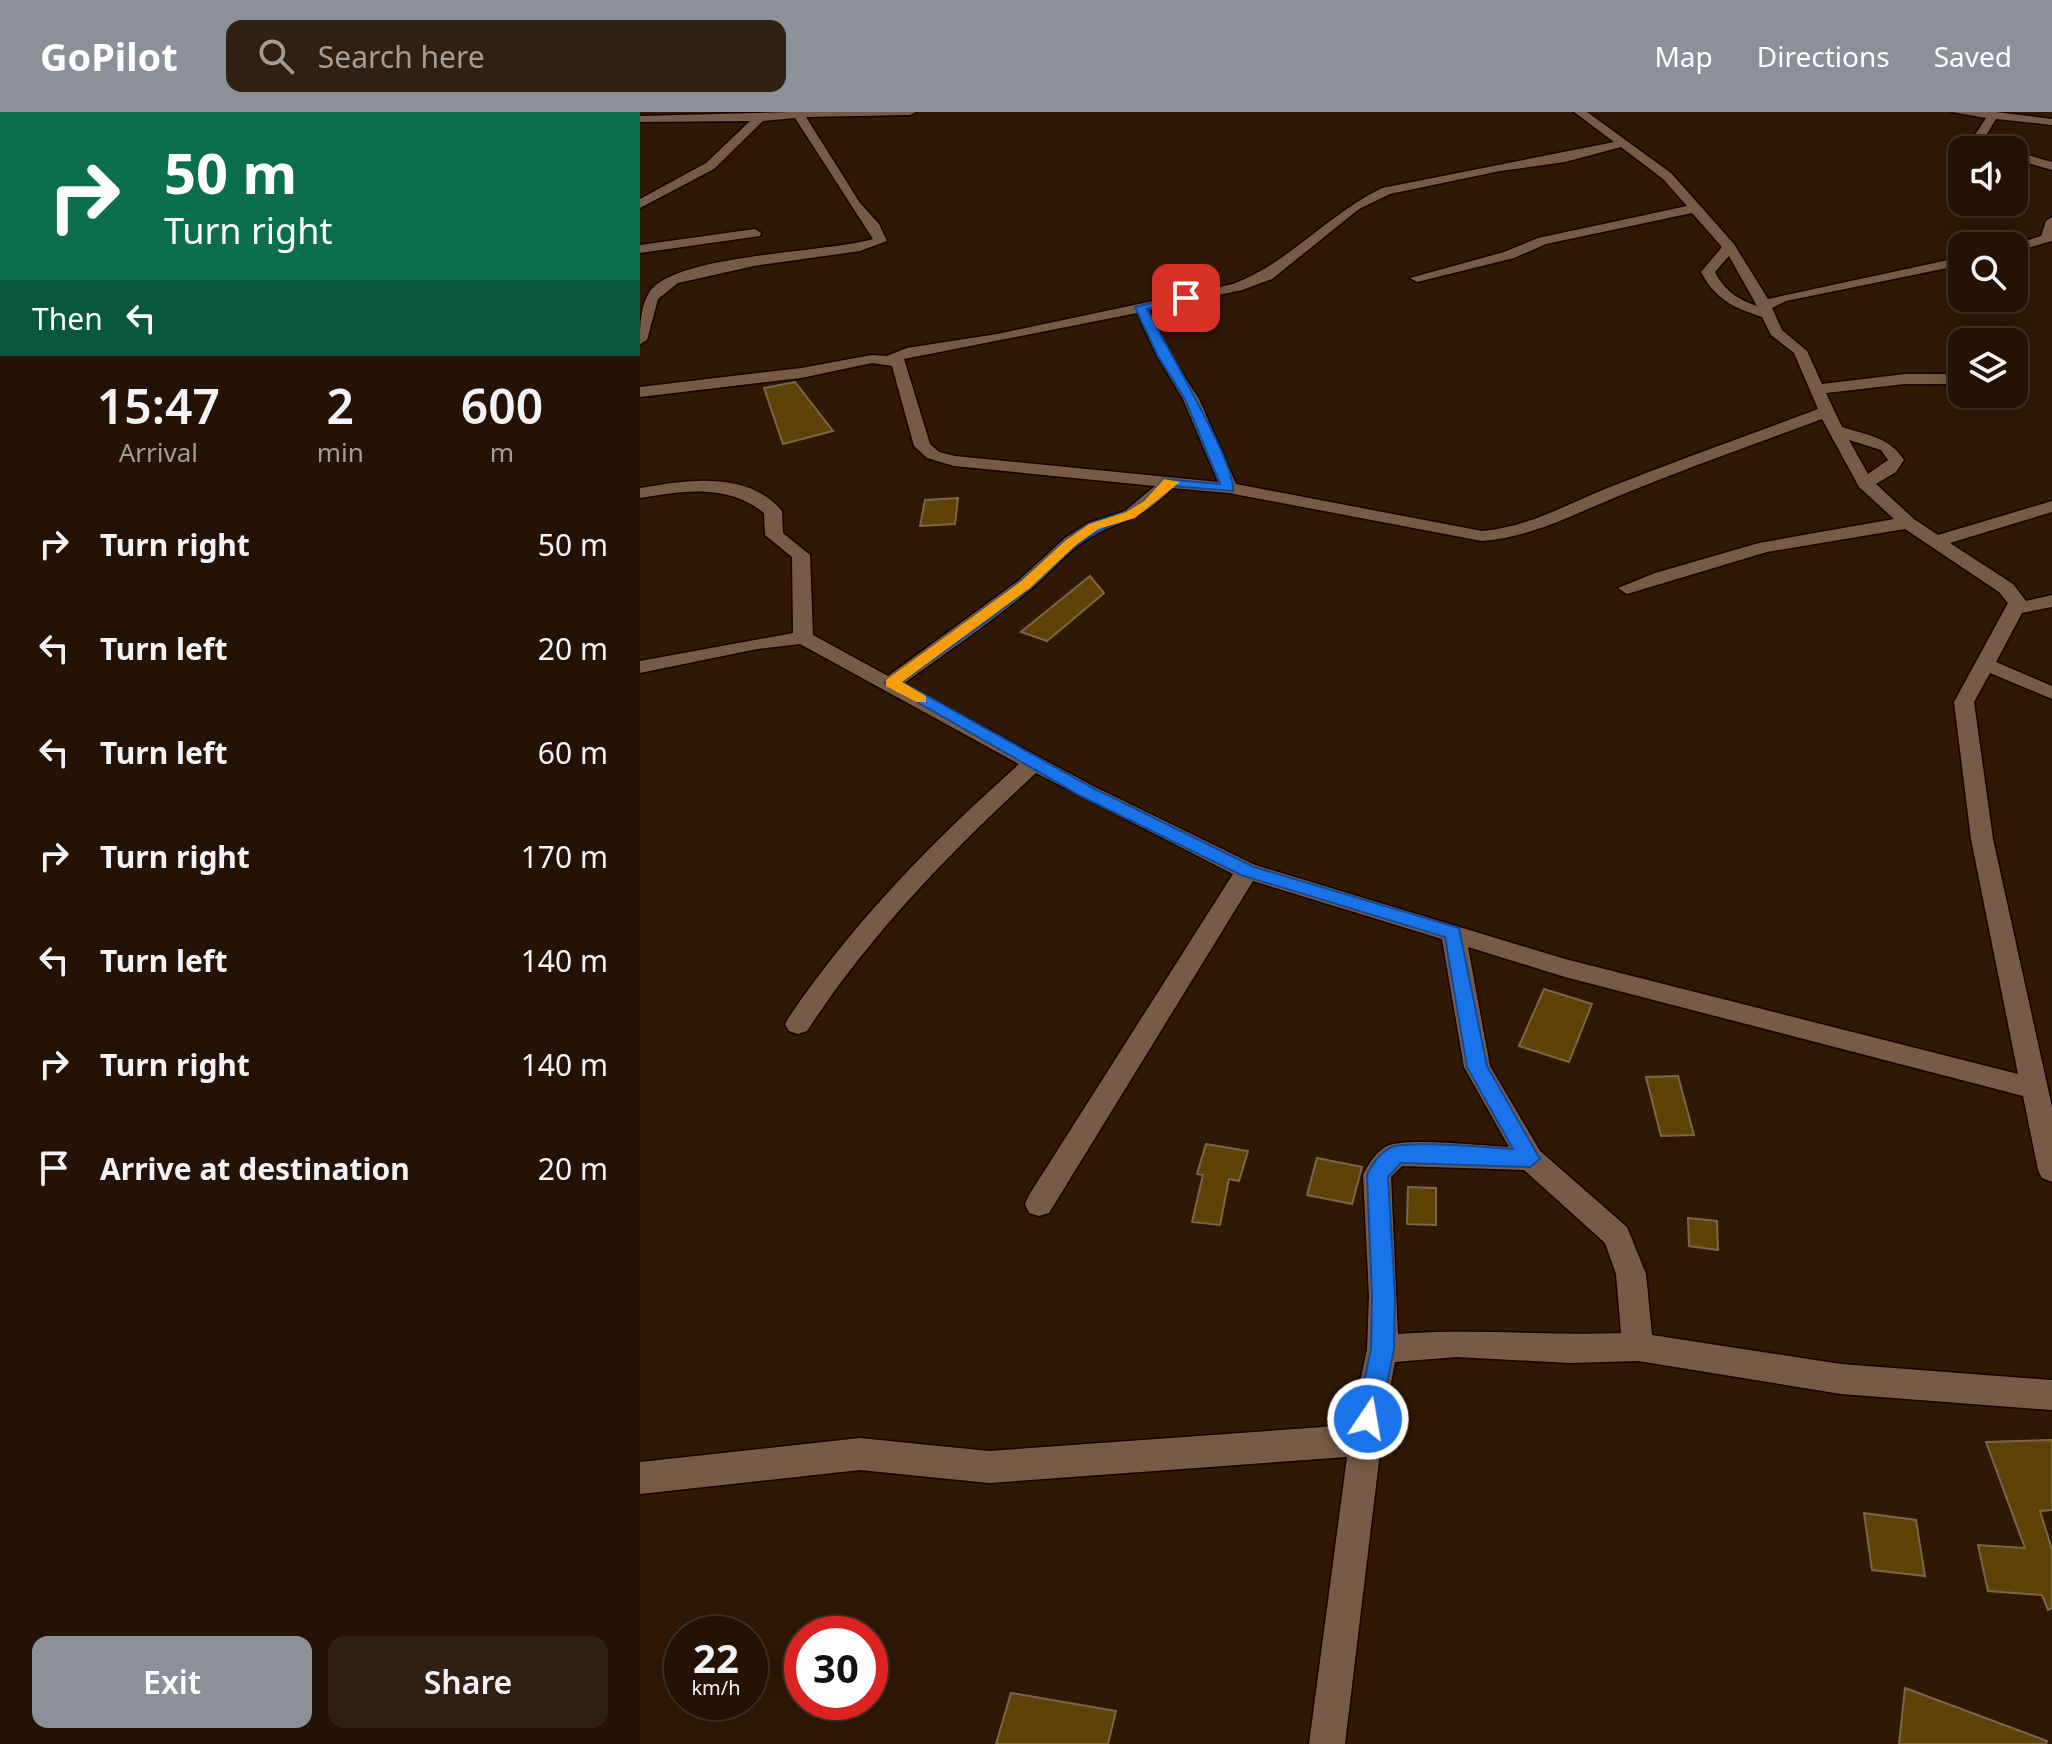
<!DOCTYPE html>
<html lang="en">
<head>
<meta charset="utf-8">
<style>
  :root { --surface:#241204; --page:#302013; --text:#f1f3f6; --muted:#a39e9a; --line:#413226; --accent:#8c9099 }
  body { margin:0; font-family:"Noto Sans",sans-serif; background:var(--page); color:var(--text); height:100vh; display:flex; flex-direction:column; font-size:30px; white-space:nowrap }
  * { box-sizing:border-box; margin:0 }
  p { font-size:26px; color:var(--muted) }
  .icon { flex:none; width:44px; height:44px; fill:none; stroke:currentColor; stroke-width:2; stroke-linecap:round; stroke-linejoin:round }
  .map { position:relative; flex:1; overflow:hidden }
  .sheet { display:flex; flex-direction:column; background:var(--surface); width:640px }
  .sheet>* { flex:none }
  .hud { background:#0b6e4f; color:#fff; overflow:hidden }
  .tools { position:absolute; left:1308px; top:24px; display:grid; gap:16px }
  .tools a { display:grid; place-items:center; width:80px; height:80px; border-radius:16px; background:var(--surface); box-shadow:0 4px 20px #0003,0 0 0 2px var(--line); font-size:40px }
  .speed { position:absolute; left:24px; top:1504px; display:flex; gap:16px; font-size:40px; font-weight:700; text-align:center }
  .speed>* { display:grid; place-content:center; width:104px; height:104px; border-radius:50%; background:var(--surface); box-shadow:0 4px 20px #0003,0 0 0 2px var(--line); line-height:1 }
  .speed small { font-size:20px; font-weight:400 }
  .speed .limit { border:12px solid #d22; background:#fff; color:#111 }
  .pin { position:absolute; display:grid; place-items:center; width:68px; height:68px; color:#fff; margin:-34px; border-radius:16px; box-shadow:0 4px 12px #0006 }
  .me { position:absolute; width:88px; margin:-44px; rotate:12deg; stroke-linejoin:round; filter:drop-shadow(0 0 6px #0008) }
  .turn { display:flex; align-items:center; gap:28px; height:168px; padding:0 32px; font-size:36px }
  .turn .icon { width:104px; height:104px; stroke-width:2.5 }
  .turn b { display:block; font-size:56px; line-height:68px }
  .then { display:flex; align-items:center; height:76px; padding:0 32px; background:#0003; gap:16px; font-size:30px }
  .eta { display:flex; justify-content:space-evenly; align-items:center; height:136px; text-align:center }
  .eta b { font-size:48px; font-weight:600; line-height:56px }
  .cta { display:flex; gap:16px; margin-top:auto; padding:16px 32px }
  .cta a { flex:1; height:92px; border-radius:16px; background:var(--accent); color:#fff; font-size:32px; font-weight:600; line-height:92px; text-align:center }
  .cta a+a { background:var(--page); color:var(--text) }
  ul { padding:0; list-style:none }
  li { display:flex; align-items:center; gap:24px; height:104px; padding:0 32px }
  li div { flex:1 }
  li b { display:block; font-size:30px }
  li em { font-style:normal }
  header { display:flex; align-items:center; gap:48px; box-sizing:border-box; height:112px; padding:0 40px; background:var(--accent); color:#fff }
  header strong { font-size:38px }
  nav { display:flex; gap:44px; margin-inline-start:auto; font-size:28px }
  .search { width:560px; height:72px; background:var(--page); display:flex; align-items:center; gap:20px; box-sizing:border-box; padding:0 28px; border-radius:16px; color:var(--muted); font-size:30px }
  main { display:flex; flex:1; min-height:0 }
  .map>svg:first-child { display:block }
  .building { fill:#5f4206; stroke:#7a674a; stroke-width:2 }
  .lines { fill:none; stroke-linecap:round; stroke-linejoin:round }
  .minor-casing { stroke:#170300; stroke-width:3 }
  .minor { fill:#785b46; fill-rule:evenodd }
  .route { fill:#1a73e8; stroke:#114b97; stroke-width:2 }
  .slow { fill:#f59e0b }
</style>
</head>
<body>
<header>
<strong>GoPilot</strong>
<div class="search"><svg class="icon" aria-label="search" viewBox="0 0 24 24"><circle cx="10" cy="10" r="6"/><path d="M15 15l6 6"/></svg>Search here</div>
<nav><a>Map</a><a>Directions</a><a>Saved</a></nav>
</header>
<main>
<section class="sheet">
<div class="hud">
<div class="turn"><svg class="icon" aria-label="right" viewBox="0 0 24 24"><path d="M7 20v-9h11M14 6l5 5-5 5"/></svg><div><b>50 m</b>Turn right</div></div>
<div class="then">Then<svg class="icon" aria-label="left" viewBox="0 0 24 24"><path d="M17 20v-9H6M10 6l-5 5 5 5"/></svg></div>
</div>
<div class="eta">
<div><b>15:47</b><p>Arrival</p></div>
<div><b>2</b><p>min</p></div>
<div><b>600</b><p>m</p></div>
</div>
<ul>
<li><svg class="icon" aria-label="right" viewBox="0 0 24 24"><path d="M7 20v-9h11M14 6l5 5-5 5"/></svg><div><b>Turn right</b></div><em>50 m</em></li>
<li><svg class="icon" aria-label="left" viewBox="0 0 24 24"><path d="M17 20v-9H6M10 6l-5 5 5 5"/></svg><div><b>Turn left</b></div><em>20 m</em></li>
<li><svg class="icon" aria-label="left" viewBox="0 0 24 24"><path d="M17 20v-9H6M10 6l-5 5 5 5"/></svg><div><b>Turn left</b></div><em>60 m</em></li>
<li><svg class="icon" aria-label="right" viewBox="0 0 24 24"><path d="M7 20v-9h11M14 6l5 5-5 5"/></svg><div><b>Turn right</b></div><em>170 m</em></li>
<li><svg class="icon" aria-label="left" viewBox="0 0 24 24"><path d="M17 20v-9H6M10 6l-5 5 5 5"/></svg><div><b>Turn left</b></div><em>140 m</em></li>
<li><svg class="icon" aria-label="right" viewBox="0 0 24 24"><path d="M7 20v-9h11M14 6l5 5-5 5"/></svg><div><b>Turn right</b></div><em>140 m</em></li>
<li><svg class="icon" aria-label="arrive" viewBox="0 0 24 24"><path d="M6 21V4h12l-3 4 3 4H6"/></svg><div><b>Arrive at destination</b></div><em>20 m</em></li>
</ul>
<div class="cta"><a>Exit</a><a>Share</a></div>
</section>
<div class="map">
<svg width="1412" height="1632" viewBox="0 0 1412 1632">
  <rect width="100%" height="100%" fill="#301805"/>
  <g class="building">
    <polygon points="155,270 193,319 143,332 124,276"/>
    <polygon points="318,386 315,412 280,414 285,388"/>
    <polygon points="450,464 464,481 407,529 381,520"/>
    <polygon points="904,877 952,892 929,950 879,934"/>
    <polygon points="1038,964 1054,1023 1021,1024 1006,965"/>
    <polygon points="566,1032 608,1039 599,1069 589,1067 580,1113 552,1110 563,1063 557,1062"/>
    <polygon points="677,1046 722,1055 712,1092 667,1083"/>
    <polygon points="768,1075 796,1076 796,1113 767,1112"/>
    <polygon points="1048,1106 1077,1109 1078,1138 1049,1134"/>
    <polygon points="1412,1328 1412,1398 1400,1399 1412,1438 1412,1496 1408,1498 1402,1483 1348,1479 1338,1433 1385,1436 1346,1330"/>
    <polygon points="1224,1401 1276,1408 1285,1464 1232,1458"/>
    <polygon points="1265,1576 1407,1629 1406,1632 1259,1632"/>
    <polygon points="371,1581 476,1599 468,1632 356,1632"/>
  </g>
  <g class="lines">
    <g class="minor-casing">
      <g id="minor">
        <path d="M152 0H276L270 3 166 5 220 91 239 112 247 129 220 139 114 154 38 171 18 187 7 228 0 232C0 213 0 195 10 179 38 142 185 141 233 127L155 6 123 9 74 57 0 96V87L66 51 110 9 0 10V4Z"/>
        <path d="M934 0H947L1031 61 1094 132 1128 187 1322 145V153L1146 189 1132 196 1142 218 1167 239 1182 272 1265 262H1322V272H1265L1186 281 1202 315C1229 324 1248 324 1264 348L1256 360 1236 372 1274 407 1298 423 1412 389V400L1310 431 1373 472 1386 489 1412 483V495L1382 501 1356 550 1412 574V587L1350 561 1334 590 1353 727 1412 995V1070L1402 1066 1398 1058 1383 984 925 865 828 835 850 954 900 1039 987 1115 1006 1162 1012 1223 1201 1252 1412 1268V1298L1201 1282 998 1249 930 1251 817 1245 755 1250 744 1307 705 1632H669L707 1345 349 1371 220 1358 0 1382V1350L220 1326 349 1339 711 1313 727 1237 729 1184 723 1063C729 1051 736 1040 747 1034 767 1025 843 1034 869 1035L824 955 802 827 613 769 409 1101 399 1104 389 1101 385 1092 389 1083 593 762 396 661C310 740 231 821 167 919L158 922 149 919 145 912 149 905C214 809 293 729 379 652L160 532 117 537 0 561V549L153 521 152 445 125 423 124 401C87 371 44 379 0 386V376C46 368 108 358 142 399L143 421 170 443 173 523 248 564 378 469 425 426 448 411 485 399 515 374 314 354 287 346 274 334 252 254 232 251 161 266 0 285V275L161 256 232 243 247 244 267 236 357 222 593 172C649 151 688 102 742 76L974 30ZM981 35 1023 67 1047 94 898 126 864 140 770 166 777 170 874 146 906 132 1052 101 1082 135 1061 160C1075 187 1094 196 1122 205L1131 223 1154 241 1178 297C1109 323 1038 348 970 375 927 392 889 415 842 419L596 372 559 287 531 244 509 198 602 178 632 167 719 97 750 82 860 59 925 50ZM1089 144 1117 194C1097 187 1085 179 1075 160ZM497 201 517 244 543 287 578 370 315 344 299 340 290 332 264 247ZM1182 307 1219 375 1254 407 1119 431 1015 461 978 476 987 482 1127 440 1265 417 1359 480 1368 491 1314 590 1331 727 1378 962 925 847 615 753 453 674 263 572C306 541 350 511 391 477 408 463 422 445 440 432 477 406 498 413 532 376L589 381 842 429C893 425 934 402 981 383 1047 356 1115 332 1182 307ZM1209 328 1241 338 1248 348 1228 362ZM762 1054 884 1058 965 1131 976 1162 981 1221C907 1224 833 1216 758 1222L751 1065Z"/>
        <polygon points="1312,0 1356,0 1412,7 1412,13 1356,7 1345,25 1365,38 1351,38 1333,26 1346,6"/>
        <polygon points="1374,39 1412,50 1412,58 1374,47"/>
        <polygon points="1412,105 1412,129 1374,140 1374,134 1369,134 1401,124 1406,109"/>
        <polygon points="115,117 121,121 120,124 0,141 0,133"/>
      </g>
    </g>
    <use href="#minor" class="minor"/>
  </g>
  <path class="route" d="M546 183 550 189 507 197C523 230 597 353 593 379L531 374C498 412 476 404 440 431 422 444 407 462 390 476 349 509 304 539 262 570L451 675 614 755 819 816 847 954 900 1047 890 1055 761 1051 748 1065 755 1184 754 1237 740 1307 736 1315 728 1318 719 1315 716 1307 731 1237 732 1184 727 1063C732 1052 739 1041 752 1035 768 1028 850 1036 873 1037L827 955 805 825 601 763 439 683 244 571 380 470 426 428 449 412 486 400 504 389 524 367 580 372 545 287 518 244 495 195Z"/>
  <polygon class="slow" points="524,367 540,370 495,406 458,417 436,433 390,476 262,570 286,584 286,590 276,590 246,574 246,568 380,470 426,428 449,412 486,400 504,389"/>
</svg>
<div class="tools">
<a><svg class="icon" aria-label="sound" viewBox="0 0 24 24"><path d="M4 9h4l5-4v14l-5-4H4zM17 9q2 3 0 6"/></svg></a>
<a><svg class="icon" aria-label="search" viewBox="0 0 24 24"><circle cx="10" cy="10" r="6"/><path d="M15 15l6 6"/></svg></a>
<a><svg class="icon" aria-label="layers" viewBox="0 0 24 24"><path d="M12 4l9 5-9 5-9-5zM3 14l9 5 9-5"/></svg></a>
</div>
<div class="speed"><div>22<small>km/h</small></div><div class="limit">30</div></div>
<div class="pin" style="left:546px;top:186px;background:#d93025"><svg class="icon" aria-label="arrive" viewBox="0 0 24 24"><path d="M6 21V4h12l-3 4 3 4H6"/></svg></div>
<svg class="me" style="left:728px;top:1307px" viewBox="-20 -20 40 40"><circle r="17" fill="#1a73e8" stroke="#fff" stroke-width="3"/><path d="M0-11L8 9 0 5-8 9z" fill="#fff"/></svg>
</div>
</main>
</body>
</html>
